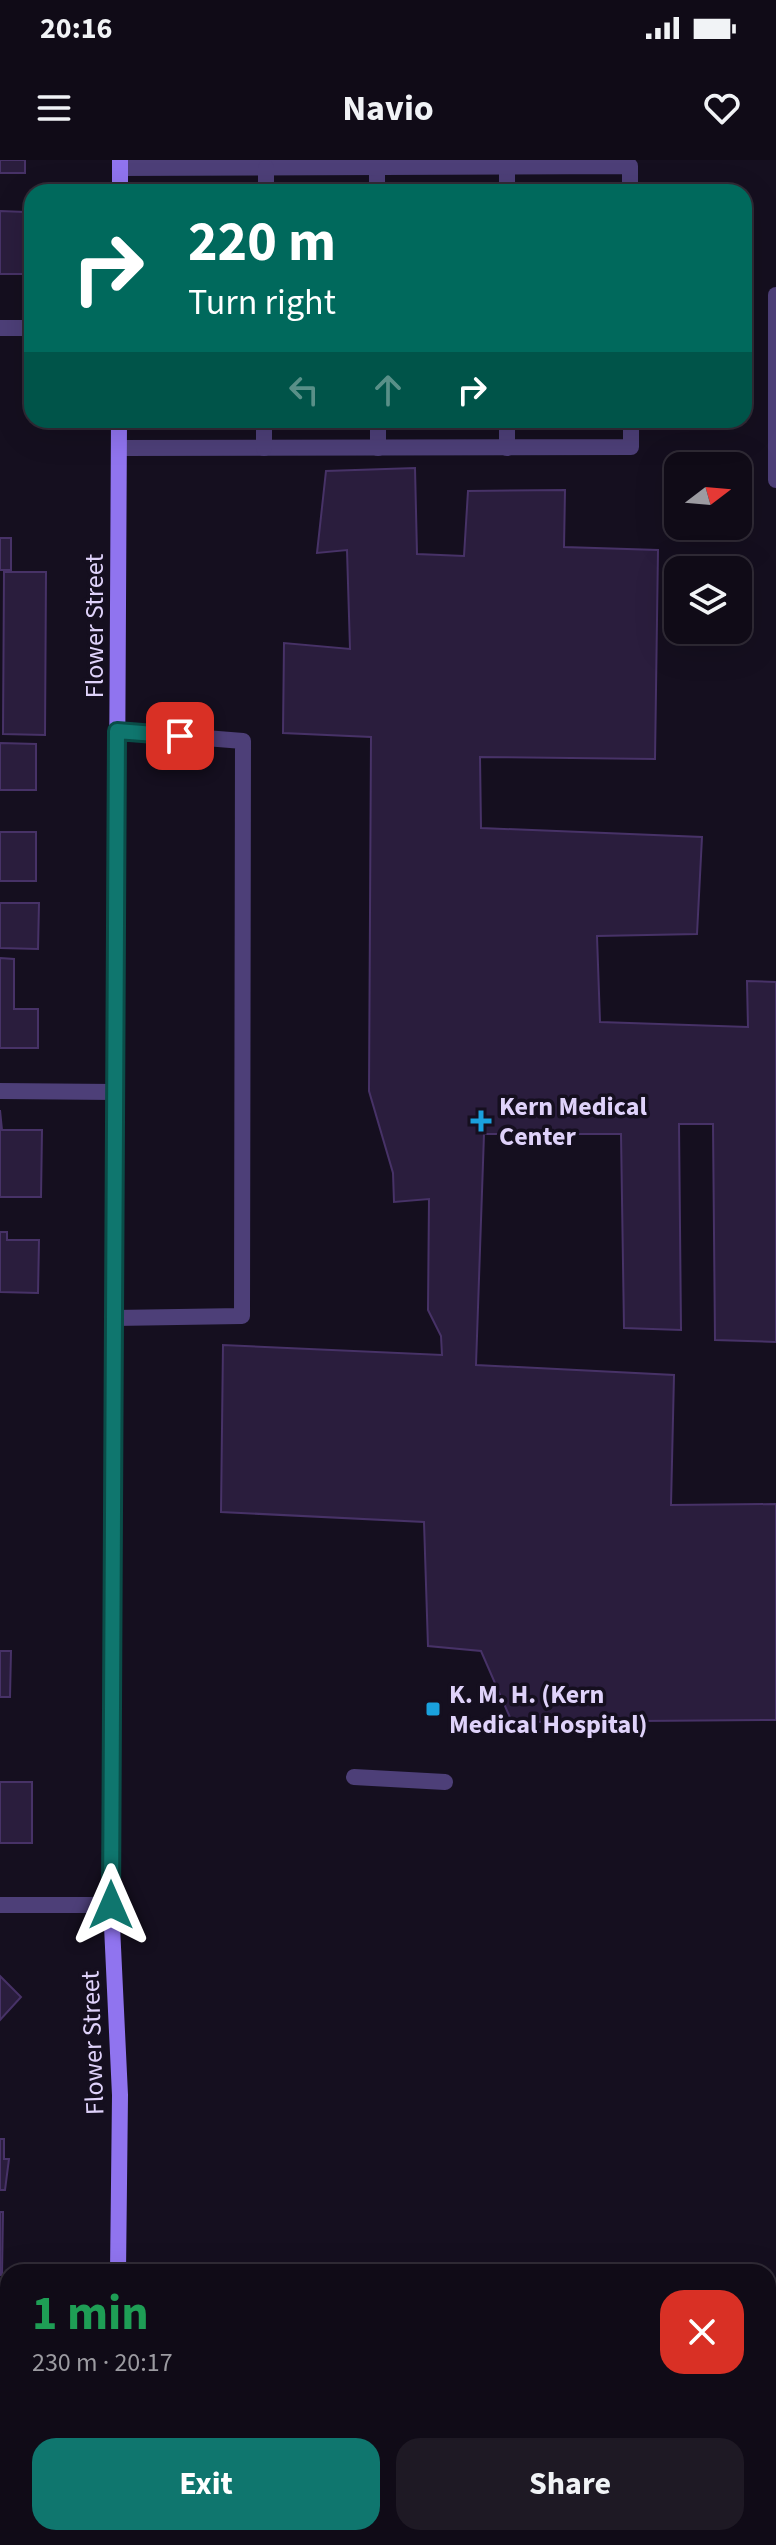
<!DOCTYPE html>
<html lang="en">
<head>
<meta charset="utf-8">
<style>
  :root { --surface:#100b17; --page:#1e1924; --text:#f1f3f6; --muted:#9c9ba1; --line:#302b36; --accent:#0f766e }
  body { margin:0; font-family:"Source Sans 3",sans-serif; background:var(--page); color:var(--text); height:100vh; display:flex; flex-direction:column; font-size:30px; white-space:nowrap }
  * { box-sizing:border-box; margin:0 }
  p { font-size:26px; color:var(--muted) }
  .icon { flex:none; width:44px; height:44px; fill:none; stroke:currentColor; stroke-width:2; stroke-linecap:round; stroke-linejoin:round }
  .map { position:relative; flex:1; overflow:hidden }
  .details { position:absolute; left:0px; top:2104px; width:776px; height:282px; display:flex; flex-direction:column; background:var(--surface); border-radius:24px 24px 0 0; box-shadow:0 8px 32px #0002,0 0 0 2px var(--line) }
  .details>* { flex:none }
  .banner { position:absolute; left:24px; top:24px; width:728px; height:244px; border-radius:24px; box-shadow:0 8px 32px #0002,0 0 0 2px var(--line); background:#00695c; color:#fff; overflow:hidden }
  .needle { width:52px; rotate:74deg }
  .tools { position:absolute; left:664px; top:292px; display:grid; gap:16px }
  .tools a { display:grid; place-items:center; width:88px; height:88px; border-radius:16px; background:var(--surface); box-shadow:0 8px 32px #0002,0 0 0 2px var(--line); font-size:40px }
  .pin { position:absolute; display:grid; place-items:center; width:68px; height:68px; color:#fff; margin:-34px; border-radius:16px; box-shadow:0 4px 12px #0006 }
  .me { position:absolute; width:88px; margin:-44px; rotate:0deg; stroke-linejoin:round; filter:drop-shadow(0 0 6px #0008) }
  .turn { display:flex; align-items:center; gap:28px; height:168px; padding:0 32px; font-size:36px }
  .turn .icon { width:104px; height:104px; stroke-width:2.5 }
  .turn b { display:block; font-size:56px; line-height:68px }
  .lanes { display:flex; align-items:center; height:76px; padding:0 32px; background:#0003; justify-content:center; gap:40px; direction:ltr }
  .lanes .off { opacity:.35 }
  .round { display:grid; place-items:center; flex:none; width:84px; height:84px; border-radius:24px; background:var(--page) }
  .headline { display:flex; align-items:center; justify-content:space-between; height:136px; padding:0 32px }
  h1 { font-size:48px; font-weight:700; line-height:60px; color:#1e9e55 }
  .primary-button { display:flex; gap:16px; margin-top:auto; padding:16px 32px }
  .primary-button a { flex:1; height:92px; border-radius:24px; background:var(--accent); color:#fff; font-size:32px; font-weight:700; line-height:92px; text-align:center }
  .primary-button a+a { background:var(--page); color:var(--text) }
  .status { display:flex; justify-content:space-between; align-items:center; height:56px; padding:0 40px; background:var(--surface); direction:ltr }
  .status svg { height:22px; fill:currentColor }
  header { display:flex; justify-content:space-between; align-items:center; height:104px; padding:0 32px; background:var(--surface); font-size:36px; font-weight:700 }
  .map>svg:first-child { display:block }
  .building { fill:#2a1d3d; stroke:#473267; stroke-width:2 }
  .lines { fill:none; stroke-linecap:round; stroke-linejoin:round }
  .lane { stroke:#4d3f78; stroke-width:16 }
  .street { stroke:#4d3f78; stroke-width:16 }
  .secondary { stroke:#9074ef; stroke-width:16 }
  .route-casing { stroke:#0a4d48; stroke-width:20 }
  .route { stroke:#0f766e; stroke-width:14 }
  .poi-dot { fill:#1aa1dd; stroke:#150f1f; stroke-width:3 }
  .labels { text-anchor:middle; stroke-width:7; stroke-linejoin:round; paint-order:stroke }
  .street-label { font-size:26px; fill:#dfd2fa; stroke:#150f1f }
  .poi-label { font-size:26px; font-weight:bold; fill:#dfd2fa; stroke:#150f1f; text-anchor:start }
</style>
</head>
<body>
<div class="status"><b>20:16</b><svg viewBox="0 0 49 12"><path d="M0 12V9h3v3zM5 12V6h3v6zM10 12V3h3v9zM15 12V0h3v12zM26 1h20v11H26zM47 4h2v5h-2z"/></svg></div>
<header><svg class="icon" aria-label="menu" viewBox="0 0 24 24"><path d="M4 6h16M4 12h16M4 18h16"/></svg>Navio<svg class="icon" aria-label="heart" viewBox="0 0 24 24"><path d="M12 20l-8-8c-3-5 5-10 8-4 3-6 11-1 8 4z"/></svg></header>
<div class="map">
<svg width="776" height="2385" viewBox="0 0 776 2385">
  <rect width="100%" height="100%" fill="#150f1f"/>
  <g class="building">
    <rect x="0" y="0" width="25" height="13"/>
    <polygon points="0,51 25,52 24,114 0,114"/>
    <polygon points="415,308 417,394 464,396 468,331 565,330 564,387 658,390 655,599 480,597 481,668 702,677 697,774 597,776 600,862 748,867 747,821 776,822 776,1182 715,1180 713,964 679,964 681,1170 624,1168 621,974 484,974 476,1205 674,1215 671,1345 776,1344 776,1560 512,1562 481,1491 428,1486 424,1362 221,1352 223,1185 442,1195 441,1176 428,1150 429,1039 394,1042 393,1013 369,931 371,577 283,573 284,483 350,489 347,390 317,393 326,311"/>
    <rect x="0" y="378" width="11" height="32"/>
    <polygon points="4,412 46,412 45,575 3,574"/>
    <polygon points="0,583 36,584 36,630 0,630"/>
    <rect x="0" y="672" width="36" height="49"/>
    <polygon points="0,743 39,743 38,789 0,788"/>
    <polygon points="0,798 14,799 14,849 38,849 38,888 0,888"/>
    <polygon points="0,950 2,970 42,970 41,1037 0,1037"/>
    <polygon points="0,1072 7,1072 7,1080 39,1080 38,1133 0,1132"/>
    <polygon points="0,1491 11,1491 10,1537 0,1537"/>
    <rect x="0" y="1622" width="32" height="61"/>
    <polygon points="0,1816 21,1837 0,1860"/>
    <polygon points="0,1979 4,1979 4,1999 9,1999 5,2030 0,2030"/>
    <polygon points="0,2052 3,2052 2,2115 0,2115"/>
    <rect x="0" y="2133" width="2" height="50"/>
    <polygon points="768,2173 776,2174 776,2275 768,2274"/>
    <rect x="0" y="2209" width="3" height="38"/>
    <polygon points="624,2378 756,2384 756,2385 623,2385"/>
  </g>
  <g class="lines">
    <g class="lane">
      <polyline points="377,7 377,32"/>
      <polyline points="507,7 507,32"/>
      <polyline points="120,8 630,6 630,32"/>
      <polyline points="266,32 266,8"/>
      <polyline points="378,260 378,288"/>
      <polyline points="507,260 507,288"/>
      <polyline points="119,288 631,287 631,260"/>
      <polyline points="264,288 264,260"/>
      <polyline points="114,1158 242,1156 243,581 117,571"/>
      <polyline points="354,1617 445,1622"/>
      <polyline points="768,2327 776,2327"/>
    </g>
    <g class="street">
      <polyline points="776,135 776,320"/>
      <polyline points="0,168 32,168"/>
      <polyline points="0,931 115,932"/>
      <polyline points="0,1745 111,1745"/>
    </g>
    <g class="secondary">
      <polyline points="120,32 120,0"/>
      <polyline points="118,2112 120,1935 111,1745 119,260"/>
      <polyline points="115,2385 115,2378"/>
    </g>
  </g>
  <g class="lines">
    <g class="route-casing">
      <polyline id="route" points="111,1745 117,571 180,576"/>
    </g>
    <use href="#route" class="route"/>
  </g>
  <g class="poi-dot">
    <path d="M477 949h8v8h8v8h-8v8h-8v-8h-8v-8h8z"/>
    <rect x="425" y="1541" width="16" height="16" rx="4"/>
  </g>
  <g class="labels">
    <g class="street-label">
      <text transform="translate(94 466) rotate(-90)" y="9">Flower Street</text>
      <text transform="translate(92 1883) rotate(-92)" y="9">Flower Street</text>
    </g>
    <g class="poi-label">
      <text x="499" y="955">Kern Medical<tspan x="499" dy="30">Center</tspan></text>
      <text x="449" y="1543">K. M. H. (Kern<tspan x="449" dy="30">Medical Hospital)</tspan></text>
    </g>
  </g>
</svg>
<div class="tools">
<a><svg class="needle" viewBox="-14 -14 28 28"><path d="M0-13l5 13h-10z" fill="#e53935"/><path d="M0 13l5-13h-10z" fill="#9c9ba1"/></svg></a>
<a><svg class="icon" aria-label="layers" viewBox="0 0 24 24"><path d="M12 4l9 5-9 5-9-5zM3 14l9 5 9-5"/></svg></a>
</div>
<div class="pin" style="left:180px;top:576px;background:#d93025"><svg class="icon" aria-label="arrive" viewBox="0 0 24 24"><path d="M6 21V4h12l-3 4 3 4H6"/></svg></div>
<svg class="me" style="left:111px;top:1745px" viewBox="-20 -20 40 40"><path d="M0-17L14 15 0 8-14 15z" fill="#0f766e" stroke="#fff" stroke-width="4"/></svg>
<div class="banner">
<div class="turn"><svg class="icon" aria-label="right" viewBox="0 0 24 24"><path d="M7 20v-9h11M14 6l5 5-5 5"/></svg><div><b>220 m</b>Turn right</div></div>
<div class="lanes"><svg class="icon off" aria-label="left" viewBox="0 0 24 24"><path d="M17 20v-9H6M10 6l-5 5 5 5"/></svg><svg class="icon off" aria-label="ahead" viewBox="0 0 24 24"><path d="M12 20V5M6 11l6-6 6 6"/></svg><svg class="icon" aria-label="right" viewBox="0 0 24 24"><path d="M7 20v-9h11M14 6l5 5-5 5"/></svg></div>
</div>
<section class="details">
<div class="headline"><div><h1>1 min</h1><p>230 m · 20:17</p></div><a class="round" style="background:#d93025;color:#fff"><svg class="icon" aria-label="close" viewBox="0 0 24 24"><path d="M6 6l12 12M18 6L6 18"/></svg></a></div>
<div class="primary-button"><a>Exit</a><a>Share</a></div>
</section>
</div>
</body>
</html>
